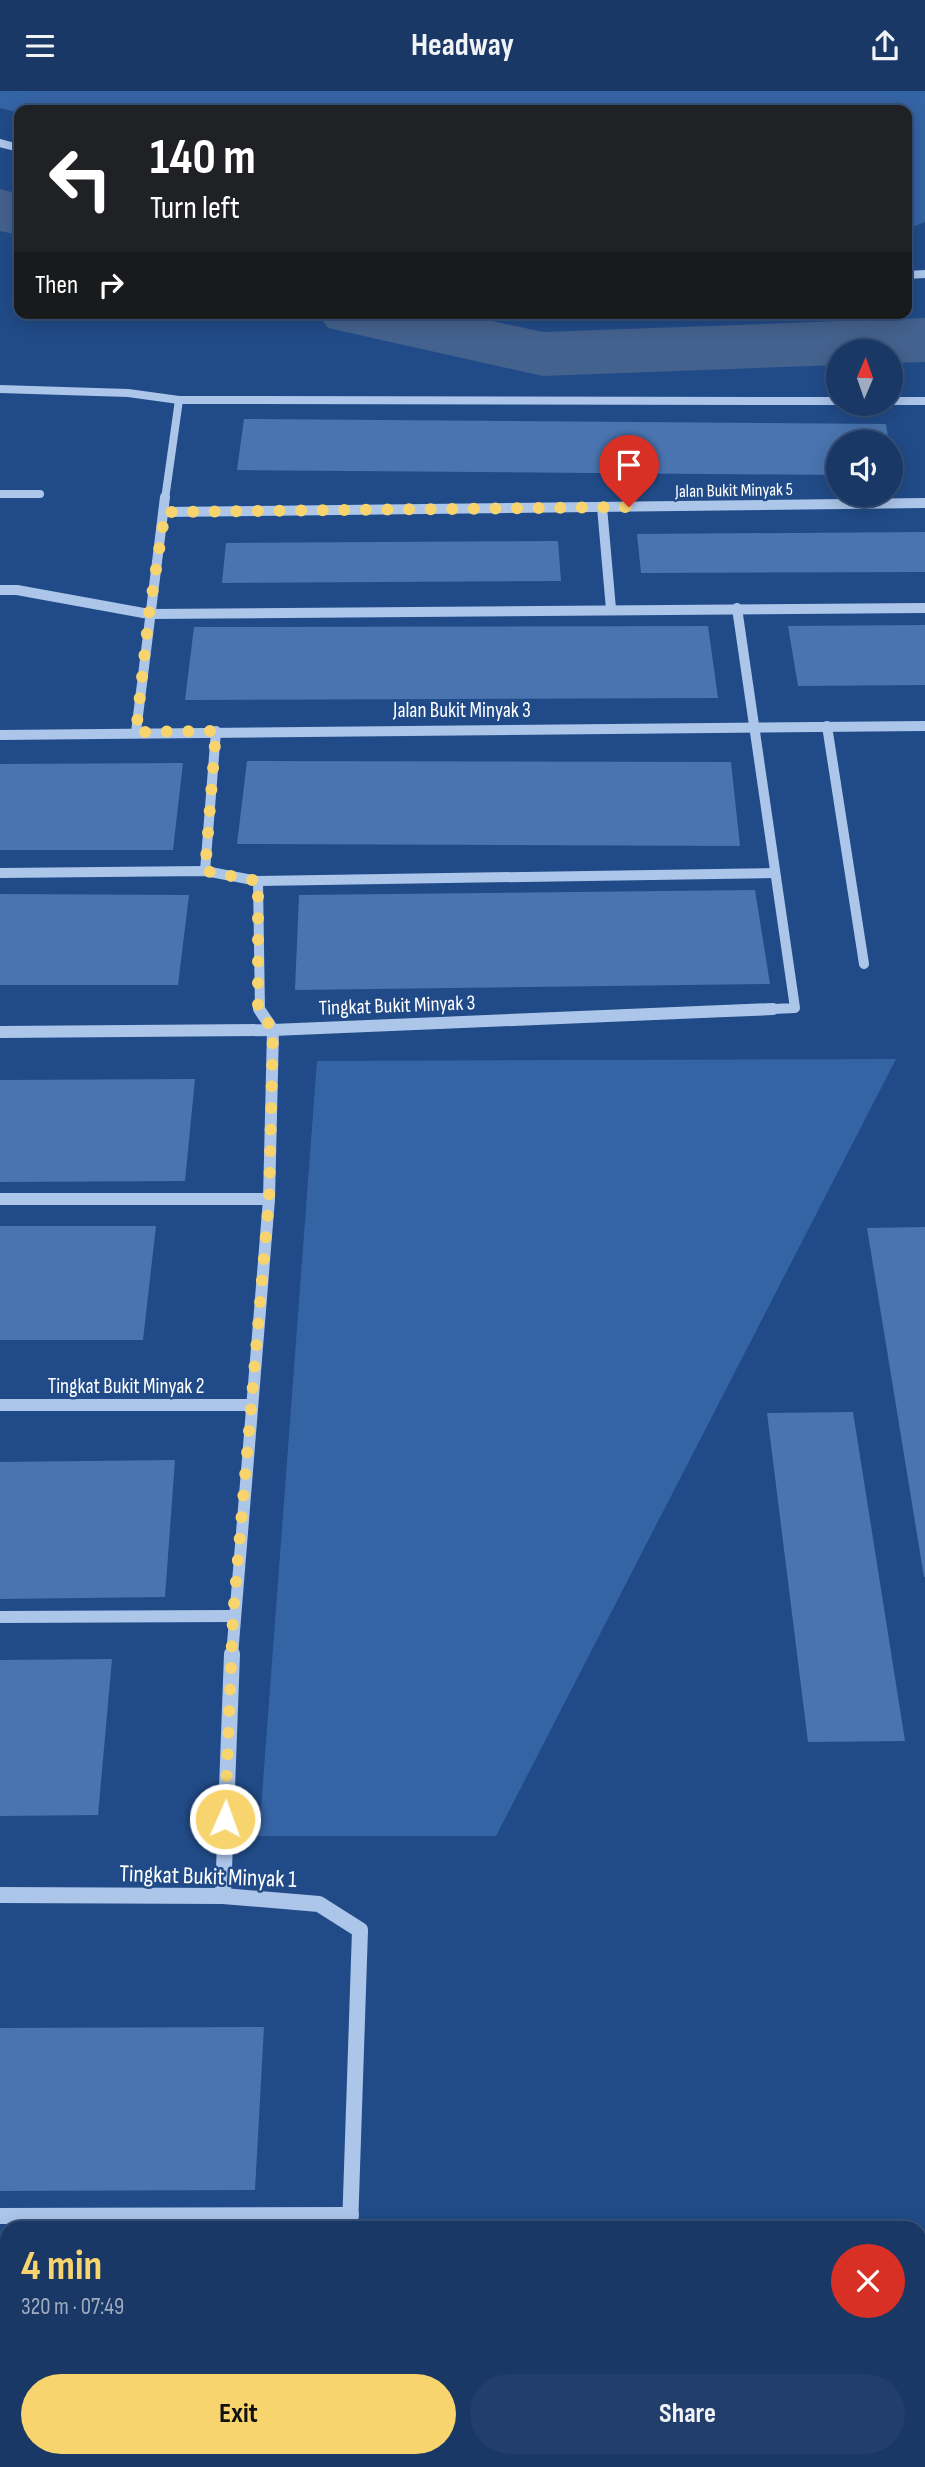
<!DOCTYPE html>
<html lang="en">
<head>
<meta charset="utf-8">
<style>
  :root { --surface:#193866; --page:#223f6c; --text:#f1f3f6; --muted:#9facbf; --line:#37527a; --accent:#f7d46e }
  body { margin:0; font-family:"Sofia Sans Condensed",sans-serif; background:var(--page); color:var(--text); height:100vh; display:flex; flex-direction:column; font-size:26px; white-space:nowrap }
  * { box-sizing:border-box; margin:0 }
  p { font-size:23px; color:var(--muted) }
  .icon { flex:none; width:38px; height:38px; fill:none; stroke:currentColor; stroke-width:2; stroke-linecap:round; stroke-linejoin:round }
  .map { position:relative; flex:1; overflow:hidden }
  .sheet { position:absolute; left:0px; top:2130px; width:926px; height:247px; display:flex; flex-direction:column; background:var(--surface); border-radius:21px 21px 0 0; box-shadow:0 4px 18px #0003,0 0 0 2px var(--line) }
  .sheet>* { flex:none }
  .guide { position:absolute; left:14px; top:14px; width:898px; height:214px; border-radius:14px; box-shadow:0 4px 18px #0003,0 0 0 2px var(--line); background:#202124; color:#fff; overflow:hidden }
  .needle { width:46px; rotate:2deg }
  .fabs { position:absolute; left:826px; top:248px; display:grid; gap:14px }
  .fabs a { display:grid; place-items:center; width:77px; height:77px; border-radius:50%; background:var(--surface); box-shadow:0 4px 18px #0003,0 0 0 2px var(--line); font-size:35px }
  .pin { position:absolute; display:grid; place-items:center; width:60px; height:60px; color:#fff; margin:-72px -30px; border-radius:50% 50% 50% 0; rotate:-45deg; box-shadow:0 0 7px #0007 }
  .pin .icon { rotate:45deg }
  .me { position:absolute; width:77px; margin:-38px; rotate:2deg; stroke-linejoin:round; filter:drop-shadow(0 0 5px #0008) }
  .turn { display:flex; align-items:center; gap:24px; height:147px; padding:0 21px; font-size:32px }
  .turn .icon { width:91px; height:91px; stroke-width:2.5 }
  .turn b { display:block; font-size:49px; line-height:60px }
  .then { display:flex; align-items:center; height:66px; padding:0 21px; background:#0003; gap:14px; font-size:26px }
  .round { display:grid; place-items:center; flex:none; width:74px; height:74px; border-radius:37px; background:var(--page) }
  .head { display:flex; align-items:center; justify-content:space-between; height:119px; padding:0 21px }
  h1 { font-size:42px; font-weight:700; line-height:52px; color:var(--accent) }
  .button { display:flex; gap:14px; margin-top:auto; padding:14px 21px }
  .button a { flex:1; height:80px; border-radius:42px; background:var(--accent); color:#111; font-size:28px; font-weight:700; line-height:80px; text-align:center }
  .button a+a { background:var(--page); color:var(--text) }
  header { display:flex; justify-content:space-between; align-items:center; height:91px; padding:0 21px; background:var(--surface); font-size:32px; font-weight:700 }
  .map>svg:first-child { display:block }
  .green { fill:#3564a5 }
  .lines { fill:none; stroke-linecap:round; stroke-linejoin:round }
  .river { fill:#44628e; fill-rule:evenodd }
  .building { fill:#4a74b0 }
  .minor-far3 { stroke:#acc6ea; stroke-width:8 }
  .minor-far2 { stroke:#acc6ea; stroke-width:10 }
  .minor-far1 { stroke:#acc6ea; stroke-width:12 }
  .minor { stroke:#acc6ea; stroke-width:16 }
  .route { stroke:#f7d46e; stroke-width:12; stroke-dasharray:0 21.6 }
  .labels { text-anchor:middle; stroke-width:5; stroke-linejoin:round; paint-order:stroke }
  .far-street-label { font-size:18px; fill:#fff; stroke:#214b88 }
  .street-label { font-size:21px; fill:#fff; stroke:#214b88 }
  .near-street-label { font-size:24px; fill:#fff; stroke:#214b88 }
</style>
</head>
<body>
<header><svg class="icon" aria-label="menu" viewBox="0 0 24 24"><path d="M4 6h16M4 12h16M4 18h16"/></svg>Headway<svg class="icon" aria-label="share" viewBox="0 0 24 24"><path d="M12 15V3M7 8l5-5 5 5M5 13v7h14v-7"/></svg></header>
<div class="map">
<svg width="925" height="2376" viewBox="0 0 925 2376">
  <rect width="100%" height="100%" fill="#214b88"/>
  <g class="green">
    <polygon points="0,0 925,0 925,131 907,138 906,19 19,19 19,22 0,17"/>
    <polygon points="896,968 496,1745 259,1745 317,970"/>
  </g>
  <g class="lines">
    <g class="river">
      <polygon points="0,98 19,103 19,144 0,140"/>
      <polygon points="317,222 455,222 543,241 925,227 925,271 891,272 891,261 838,261 838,274 543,285 328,237"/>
    </g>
  </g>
  <g class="building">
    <polygon points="244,328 886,333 889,352 838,352 838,384 237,379"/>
    <polygon points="925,441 925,481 641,482 637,443"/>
    <polygon points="558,450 561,490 222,492 226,452"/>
    <polygon points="925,534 925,594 798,595 788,535"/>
    <polygon points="708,535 718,607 185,609 194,536"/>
    <polygon points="247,670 731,671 740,755 237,753"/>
    <polygon points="183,672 173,759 0,759 0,673"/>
    <polygon points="755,799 770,893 295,899 299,804"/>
    <polygon points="0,803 189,804 178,894 0,894"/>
    <polygon points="195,988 185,1090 0,1091 0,989"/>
    <polygon points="0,1135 156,1135 143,1249 0,1249"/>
    <polygon points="925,1136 925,1486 924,1486 867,1137"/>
    <polygon points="853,1321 905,1650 808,1651 767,1322"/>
    <polygon points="175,1369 165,1506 0,1508 0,1371"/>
    <polygon points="112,1568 98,1724 0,1725 0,1569"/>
    <polygon points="264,1936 255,2099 0,2100 0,1937"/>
    <polygon points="0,2158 7,2158 9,2376 0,2376"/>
  </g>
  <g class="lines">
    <g class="minor-far3">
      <polyline points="0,52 19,57"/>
      <polyline points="906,184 925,183"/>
      <polyline points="0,298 128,302 179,309 838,310"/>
      <polyline points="891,310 925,310"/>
      <polyline points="0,403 40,403"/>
      <polyline points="165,408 179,309"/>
    </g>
    <g class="minor-far2">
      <polyline points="602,416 611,518"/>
      <polyline points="165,421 925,412"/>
      <polyline points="0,499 17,499 149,523 925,517"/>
      <polyline points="827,635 864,873"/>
      <polyline points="136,641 165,406"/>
      <polyline points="0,644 925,635"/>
      <polyline points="205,780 216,640"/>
      <polyline points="0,782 205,780 258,790 775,782"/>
      <polyline points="258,790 260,920"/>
      <polyline points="731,920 795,917 737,517"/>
    </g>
    <g class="minor-far1">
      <polyline points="0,941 273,939 773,918"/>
      <polyline points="0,1108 269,1108"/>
      <polyline points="0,1314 252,1314"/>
      <polyline points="0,1526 233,1525"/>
      <polyline points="232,1565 269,1108 273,939 259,918"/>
    </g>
    <g class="minor">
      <polyline points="0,1804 223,1805 319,1813 360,1839 350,2137"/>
      <polyline points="223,1805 232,1563"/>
      <polyline points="0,2125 351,2124"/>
      <polyline points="167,2376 175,2370"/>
      <polyline points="904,2376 925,2370"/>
    </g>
  </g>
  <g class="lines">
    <polyline class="route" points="225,1728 233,1525 269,1108 273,939 258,917 258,790 205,780 216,640 136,641 149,523 165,421 629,416"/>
  </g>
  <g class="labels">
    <g class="far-street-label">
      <text transform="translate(734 399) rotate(-1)" y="6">Jalan Bukit Minyak 5</text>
    </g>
    <g class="street-label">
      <text x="462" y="626">Jalan Bukit Minyak 3</text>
      <text transform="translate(397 914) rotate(-2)" y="7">Tingkat Bukit Minyak 3</text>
      <text x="126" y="1302">Tingkat Bukit Minyak 2</text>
    </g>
    <g class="near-street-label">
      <text transform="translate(208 1785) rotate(2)" y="8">Tingkat Bukit Minyak 1</text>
    </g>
  </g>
</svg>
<div class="fabs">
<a><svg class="needle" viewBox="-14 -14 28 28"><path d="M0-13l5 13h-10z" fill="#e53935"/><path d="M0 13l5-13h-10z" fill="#9facbf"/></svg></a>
<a><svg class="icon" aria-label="sound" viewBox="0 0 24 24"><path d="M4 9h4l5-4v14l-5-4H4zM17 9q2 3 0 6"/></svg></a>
</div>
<div class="pin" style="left:629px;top:416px;background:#d93025"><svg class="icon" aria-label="arrive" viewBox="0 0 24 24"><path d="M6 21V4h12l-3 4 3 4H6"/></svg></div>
<svg class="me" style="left:225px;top:1728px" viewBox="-20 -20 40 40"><circle r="17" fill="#f7d46e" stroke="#fff" stroke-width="3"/><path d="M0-11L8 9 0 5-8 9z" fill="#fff"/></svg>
<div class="guide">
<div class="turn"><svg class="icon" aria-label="left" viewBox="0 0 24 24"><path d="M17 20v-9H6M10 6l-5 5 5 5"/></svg><div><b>140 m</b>Turn left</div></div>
<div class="then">Then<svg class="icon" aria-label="right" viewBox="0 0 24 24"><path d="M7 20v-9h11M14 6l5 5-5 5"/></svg></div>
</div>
<section class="sheet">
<div class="head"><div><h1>4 min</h1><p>320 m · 07:49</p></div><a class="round" style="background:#d93025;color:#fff"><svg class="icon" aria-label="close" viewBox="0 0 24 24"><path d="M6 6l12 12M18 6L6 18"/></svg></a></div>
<div class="button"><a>Exit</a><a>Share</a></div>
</section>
</div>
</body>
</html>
